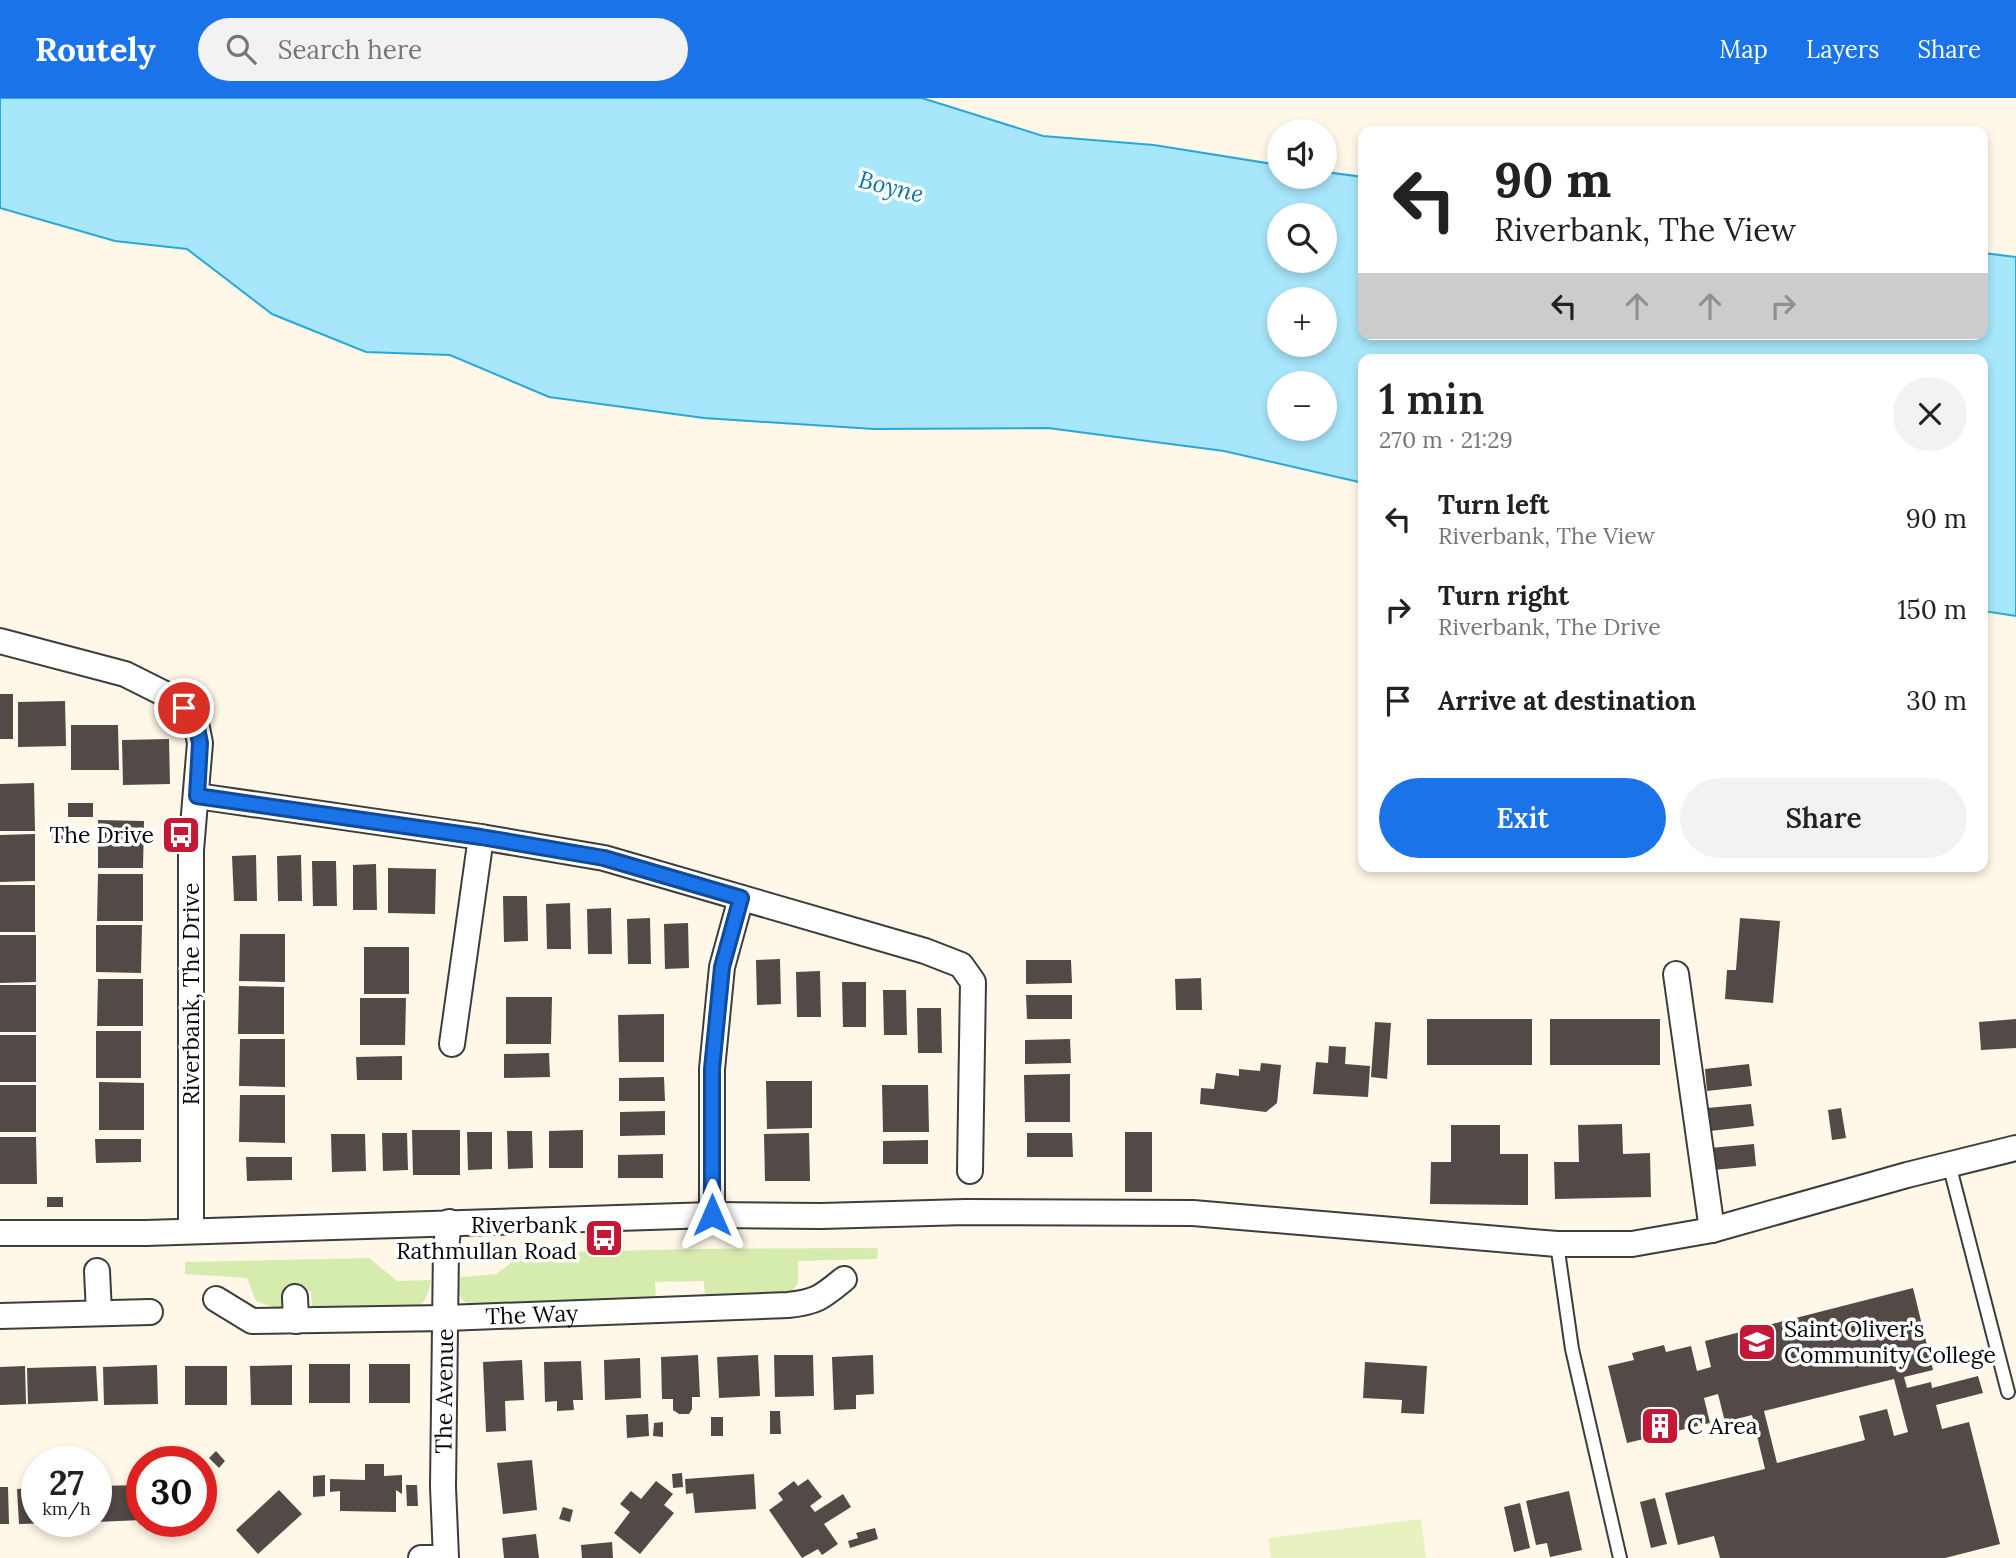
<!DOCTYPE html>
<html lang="en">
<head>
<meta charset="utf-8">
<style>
  :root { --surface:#fff; --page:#f2f2f2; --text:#222; --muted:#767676; --accent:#1a73e8 }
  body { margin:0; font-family:Lora,serif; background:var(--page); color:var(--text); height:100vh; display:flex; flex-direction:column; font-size:26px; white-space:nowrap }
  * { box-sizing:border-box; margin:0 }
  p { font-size:23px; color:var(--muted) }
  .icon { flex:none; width:38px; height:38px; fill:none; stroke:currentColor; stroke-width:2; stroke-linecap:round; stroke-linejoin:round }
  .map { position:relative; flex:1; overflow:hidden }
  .drawer { position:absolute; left:1358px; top:256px; width:630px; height:518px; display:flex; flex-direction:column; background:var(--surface); border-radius:14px; box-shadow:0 4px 10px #0003 }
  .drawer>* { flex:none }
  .top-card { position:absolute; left:1358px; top:28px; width:630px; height:214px; border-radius:14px; box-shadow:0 4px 10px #0003; background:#fff; color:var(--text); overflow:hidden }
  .tools { position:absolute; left:1267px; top:21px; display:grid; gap:14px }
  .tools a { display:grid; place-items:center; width:70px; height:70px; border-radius:50%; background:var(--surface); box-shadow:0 4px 10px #0003; font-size:35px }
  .speed { position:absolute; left:21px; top:1348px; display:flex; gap:14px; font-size:35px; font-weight:700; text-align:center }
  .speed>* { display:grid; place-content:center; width:91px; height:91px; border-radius:50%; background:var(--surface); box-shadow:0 4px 10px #0003; line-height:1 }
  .speed small { font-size:18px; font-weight:400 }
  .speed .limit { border:10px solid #d22; background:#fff; color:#111 }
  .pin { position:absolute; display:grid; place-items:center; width:60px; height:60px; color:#fff; margin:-30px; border:4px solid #fff; border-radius:50%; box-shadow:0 2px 7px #0007 }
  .me { position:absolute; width:77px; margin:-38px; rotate:0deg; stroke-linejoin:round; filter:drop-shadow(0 0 5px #0008) }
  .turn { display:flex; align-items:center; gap:24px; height:147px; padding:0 21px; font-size:32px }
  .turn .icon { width:91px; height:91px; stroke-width:2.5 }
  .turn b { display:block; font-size:49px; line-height:60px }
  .lanes { display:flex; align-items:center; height:66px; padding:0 21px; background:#0003; justify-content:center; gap:35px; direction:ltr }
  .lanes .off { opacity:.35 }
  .round { display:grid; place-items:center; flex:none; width:74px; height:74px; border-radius:37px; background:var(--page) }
  .head { display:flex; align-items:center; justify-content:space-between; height:119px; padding:0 21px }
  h1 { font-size:42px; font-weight:600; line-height:52px }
  .action { display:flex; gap:14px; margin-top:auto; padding:14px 21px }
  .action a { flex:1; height:80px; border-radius:42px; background:var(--accent); color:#fff; font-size:28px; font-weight:600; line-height:80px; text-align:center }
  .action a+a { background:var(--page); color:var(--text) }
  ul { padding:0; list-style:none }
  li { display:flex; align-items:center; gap:21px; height:91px; padding:0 21px }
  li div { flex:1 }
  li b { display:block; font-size:26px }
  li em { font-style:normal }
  header { display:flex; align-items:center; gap:42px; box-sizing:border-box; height:98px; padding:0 35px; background:var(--accent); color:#fff }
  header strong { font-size:33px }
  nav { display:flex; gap:38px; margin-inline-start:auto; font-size:24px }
  .search { width:490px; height:63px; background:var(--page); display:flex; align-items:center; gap:18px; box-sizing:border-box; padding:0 24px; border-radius:38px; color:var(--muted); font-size:26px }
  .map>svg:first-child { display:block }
  .green { fill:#d6ecae }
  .pitch { fill:#e8f2c1 }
  .water { fill:#a7e6fb; stroke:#28a8d8; stroke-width:2; fill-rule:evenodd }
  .building { fill:#534946; fill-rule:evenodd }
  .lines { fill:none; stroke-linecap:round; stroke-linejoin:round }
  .lane-casing { stroke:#3d3d3d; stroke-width:16 }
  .street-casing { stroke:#3d3d3d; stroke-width:28 }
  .lane { stroke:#fff; stroke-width:12 }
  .street { stroke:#fff; stroke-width:24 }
  .route-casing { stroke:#114b97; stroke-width:18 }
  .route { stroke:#1a73e8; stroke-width:12 }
  .labels { text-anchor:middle; stroke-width:7; stroke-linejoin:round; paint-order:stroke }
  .poi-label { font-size:23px; fill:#0a0a0a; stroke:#fff; text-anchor:end }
  .street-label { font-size:23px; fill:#0a0a0a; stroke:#fff }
  .water-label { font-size:24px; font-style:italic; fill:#0b75a4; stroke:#fff }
</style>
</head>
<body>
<header>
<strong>Routely</strong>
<div class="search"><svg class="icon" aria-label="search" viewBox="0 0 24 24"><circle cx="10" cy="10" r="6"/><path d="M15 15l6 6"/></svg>Search here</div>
<nav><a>Map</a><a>Layers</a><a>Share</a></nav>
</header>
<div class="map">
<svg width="2016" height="1460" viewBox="0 0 2016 1460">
  <rect width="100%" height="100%" fill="#fff7e7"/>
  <g class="green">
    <path d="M878 1150 877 1161 798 1163V1185L790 1196 705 1201 704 1183 655 1184 656 1202 476 1208C457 1204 459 1196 460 1179L496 1176 525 1155 692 1151Z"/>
    <path d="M369 1160 397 1183 431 1182C429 1195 426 1203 416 1212L312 1213 311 1193 283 1194V1213L256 1203 247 1180 185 1176V1164Z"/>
  </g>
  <polygon class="pitch" points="1421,1421 1426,1460 1271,1460 1268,1440"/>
  <path class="water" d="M0 0H922L1043 38 1154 47 1279 67V79H1325V74L1363 79V236H1983V155L2016 159V518L1983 513V261H1363V385L1224 353 1048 330 874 331 704 320 549 299 450 257 366 254 272 216 187 151 115 143 0 110ZM1279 117H1325V163H1279ZM1279 201H1325V247H1279ZM1279 285H1325V331H1279Z"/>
  <g class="building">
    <rect x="0" y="596" width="13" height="45"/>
    <polygon points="65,603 66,648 18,649 18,604"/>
    <polygon points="71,627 118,627 119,672 71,672"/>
    <polygon points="169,641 170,686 123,687 122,642"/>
    <polygon points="34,685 35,733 0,733 0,686"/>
    <rect x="68" y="705" width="25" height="14"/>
    <polygon points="98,722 144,723 143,770 98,770"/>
    <polygon points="35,736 35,783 0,784 0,737"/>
    <rect x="52" y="737" width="14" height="9"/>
    <polygon points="256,757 257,803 234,803 232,758"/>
    <polygon points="301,757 302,803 278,803 277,758"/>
    <polygon points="312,763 336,763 337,808 313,808"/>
    <polygon points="376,766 377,812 353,812 353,767"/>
    <polygon points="388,770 436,771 435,816 388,815"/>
    <polygon points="98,776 143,776 143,823 97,823"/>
    <rect x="0" y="787" width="35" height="47"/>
    <polygon points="503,798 527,798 528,843 504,844"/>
    <polygon points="570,805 571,851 547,851 546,806"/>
    <polygon points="611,810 612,856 588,856 587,811"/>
    <polygon points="650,820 651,866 628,866 627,821"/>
    <polygon points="1740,820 1780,823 1773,905 1725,901 1727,872 1736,872"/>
    <polygon points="688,825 689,870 665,871 664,826"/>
    <polygon points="96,827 142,827 141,875 96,874"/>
    <polygon points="240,836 285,836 285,884 239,883"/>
    <polygon points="0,837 36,837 36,884 0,885"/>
    <rect x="364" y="849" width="45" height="47"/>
    <polygon points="780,861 781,906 757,907 756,862"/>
    <polygon points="1026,862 1071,862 1072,885 1026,886"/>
    <polygon points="820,873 821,919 797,919 796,874"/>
    <polygon points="1201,880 1202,912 1176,912 1175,881"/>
    <polygon points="98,881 143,881 143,928 97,928"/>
    <polygon points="842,884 866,884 866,929 843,929"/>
    <rect x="0" y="887" width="36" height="47"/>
    <polygon points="239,888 284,889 284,936 238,936"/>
    <polygon points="883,892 906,892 907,937 884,937"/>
    <polygon points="1026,897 1072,897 1072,921 1027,921"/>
    <polygon points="506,899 552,899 551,946 506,946"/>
    <polygon points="360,900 406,900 405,947 360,947"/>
    <polygon points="917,910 941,910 942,955 918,955"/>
    <polygon points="664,916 664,964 619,964 618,917"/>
    <rect x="1427" y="921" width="105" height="46"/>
    <rect x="1550" y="921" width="110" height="46"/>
    <polygon points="2016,921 2016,950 1981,952 1979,924"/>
    <polygon points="1375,924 1391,925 1387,981 1371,979"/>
    <rect x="96" y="933" width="45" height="47"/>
    <rect x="0" y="937" width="36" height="47"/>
    <polygon points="240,941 285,941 285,989 239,988"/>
    <polygon points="1070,941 1071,965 1025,966 1025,942"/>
    <polygon points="1329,948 1346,949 1345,966 1370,968 1368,999 1313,996 1316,964 1328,965"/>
    <polygon points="549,955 550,979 504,980 504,956"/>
    <polygon points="402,958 402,982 357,982 356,959"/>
    <polygon points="1261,965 1281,967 1277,1005 1266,1014 1200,1006 1201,990 1214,991 1216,975 1239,978 1239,971 1260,973"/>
    <polygon points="1749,966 1752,988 1707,993 1705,971"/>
    <polygon points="1070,976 1070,1024 1025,1024 1024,977"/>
    <polygon points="664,979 665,1003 619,1003 619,980"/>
    <polygon points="766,983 812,983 812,1030 767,1031"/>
    <polygon points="99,984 144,985 144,1032 99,1032"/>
    <rect x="0" y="987" width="36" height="47"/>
    <polygon points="882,987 928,987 929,1034 883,1034"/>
    <polygon points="240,997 285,997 285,1045 239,1044"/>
    <polygon points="1751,1006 1754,1028 1710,1033 1707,1010"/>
    <polygon points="1841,1010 1846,1040 1832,1042 1828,1012"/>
    <polygon points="665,1013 665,1037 620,1038 620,1014"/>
    <polygon points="1622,1026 1623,1056 1650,1055 1651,1099 1555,1101 1554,1064 1579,1064 1578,1027"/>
    <polygon points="1451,1027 1500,1027 1500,1056 1528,1056 1528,1107 1430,1106 1431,1064 1451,1064"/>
    <polygon points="412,1032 460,1032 460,1077 413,1077"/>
    <polygon points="583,1032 583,1070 549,1070 549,1033"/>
    <polygon points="507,1033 532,1033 533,1070 508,1071"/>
    <polygon points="467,1034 492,1034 492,1071 468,1072"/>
    <rect x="1125" y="1034" width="27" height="60"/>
    <polygon points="382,1035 407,1035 408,1072 383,1073"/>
    <polygon points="809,1035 810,1083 765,1083 764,1036"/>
    <polygon points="1027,1035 1072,1035 1073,1059 1027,1059"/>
    <polygon points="331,1036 365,1036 366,1073 332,1074"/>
    <polygon points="0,1039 36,1039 37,1086 0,1086"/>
    <polygon points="95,1041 141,1041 141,1064 96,1065"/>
    <polygon points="928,1042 928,1066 883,1066 883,1043"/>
    <polygon points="1754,1046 1756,1068 1713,1072 1710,1050"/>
    <polygon points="663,1056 663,1080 618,1080 618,1057"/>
    <polygon points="246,1059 292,1059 292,1082 247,1083"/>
    <rect x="47" y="1099" width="16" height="10"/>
    <path d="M1913 1190 1933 1272 1904 1279 1907 1290 1931 1284 1932 1290 1978 1278 1983 1295 1936 1307 1942 1331 1969 1324 2000 1446 1945 1460H1720L1714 1438 1678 1447 1665 1395 1765 1371 1752 1317 1725 1324 1718 1296 1704 1300 1710 1325 1627 1345 1608 1268 1634 1262 1632 1255 1664 1247 1666 1254 1691 1248 1697 1273 1711 1269 1705 1243ZM1894 1281 1908 1334 1894 1338 1887 1311 1859 1318 1865 1342 1777 1365 1764 1313Z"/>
    <polygon points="698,1257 700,1299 692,1299 692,1311 689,1316 679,1316 673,1312 673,1301 662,1301 661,1259"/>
    <polygon points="758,1257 760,1298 719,1300 717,1259"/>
    <polygon points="774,1257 813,1257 814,1298 775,1299"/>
    <polygon points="873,1257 874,1296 856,1297 856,1311 834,1312 832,1259"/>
    <polygon points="640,1260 641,1300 605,1302 604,1262"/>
    <polygon points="522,1262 524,1302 505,1303 506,1333 486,1334 483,1264"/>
    <polygon points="581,1263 583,1302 573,1302 574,1312 557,1313 557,1303 545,1304 544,1264"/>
    <polygon points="1365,1264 1427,1268 1424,1316 1401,1315 1402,1302 1363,1300"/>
    <rect x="309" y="1266" width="41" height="39"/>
    <rect x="369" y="1266" width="41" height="39"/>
    <polygon points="157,1267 158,1306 104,1307 103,1269"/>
    <polygon points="292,1267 292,1307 251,1307 250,1268"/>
    <polygon points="25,1268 26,1306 0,1307 0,1269"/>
    <polygon points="96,1268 98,1303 28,1306 27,1270"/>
    <rect x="185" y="1268" width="42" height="39"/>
    <polygon points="770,1313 780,1313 781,1336 770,1336"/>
    <polygon points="648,1316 649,1338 627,1340 626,1317"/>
    <rect x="711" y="1319" width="12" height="19"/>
    <polygon points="663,1324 663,1339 653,1338 654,1325"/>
    <polygon points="216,1353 225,1363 219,1370 209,1360"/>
    <polygon points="532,1362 537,1412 503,1416 497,1365"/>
    <polygon points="365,1366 384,1366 384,1378 402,1377 402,1396 396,1392 396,1414 340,1413 340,1393 330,1394 330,1381 365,1382"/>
    <polygon points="682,1375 683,1389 673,1390 672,1376"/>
    <polygon points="754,1376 756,1411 695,1415 693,1395 686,1396 685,1381"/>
    <polygon points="325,1377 325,1398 313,1399 313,1378"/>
    <polygon points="808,1381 822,1399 810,1408 815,1414 843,1396 851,1409 824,1426 838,1446 822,1457 818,1451 802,1460 769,1412 783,1402 778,1395 794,1383 798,1388"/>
    <polygon points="656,1383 673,1396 664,1407 674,1415 640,1456 614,1435 630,1414 620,1406 631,1393 641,1401"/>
    <polygon points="142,1387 142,1422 96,1424 96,1388"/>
    <polygon points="406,1387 417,1387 418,1408 407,1408"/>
    <polygon points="0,1389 8,1389 9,1426 0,1426"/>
    <polygon points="37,1390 37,1423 57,1423 57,1425 19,1426 17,1391"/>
    <polygon points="279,1392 302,1416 258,1456 236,1432"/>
    <polygon points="1569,1393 1582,1452 1550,1459 1547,1445 1536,1447 1526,1403"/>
    <polygon points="1655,1400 1667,1446 1651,1450 1640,1404"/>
    <polygon points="1520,1405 1530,1450 1514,1454 1504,1409"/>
    <polygon points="563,1409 573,1412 570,1424 559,1421"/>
    <polygon points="875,1430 878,1441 850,1450 848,1443 858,1440 856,1435"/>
    <polygon points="536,1436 539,1460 504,1460 502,1440"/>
    <polygon points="612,1444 613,1460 582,1460 581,1447"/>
  </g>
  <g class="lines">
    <g class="lane-casing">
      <g id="lane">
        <polyline points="1949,1066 2008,1294"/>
        <polyline points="1557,1146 1572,1251 1620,1460"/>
      </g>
    </g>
    <g class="street-casing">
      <g id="street">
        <polyline points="0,543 125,576 173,600 195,620 200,645 191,752 191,1133"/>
        <polyline points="197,698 481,739 604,760 925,853 961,867 973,884 970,1073"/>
        <polyline points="1676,876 1712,1132"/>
        <polyline points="452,946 481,739"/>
        <polyline points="712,1117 712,971 722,869 741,800"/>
        <polyline points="0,1135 146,1135 712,1117 821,1118 966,1114 1193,1115 1557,1146 1632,1146 1712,1132 1907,1077 2016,1050"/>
        <polyline points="97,1173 99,1215"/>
        <polyline points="295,1199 296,1223"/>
        <path id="s1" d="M216 1201 252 1223 446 1220 788 1207C817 1204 822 1199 844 1181"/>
        <polyline points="0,1218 150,1214"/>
        <path id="s2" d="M421 1460H446L443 1389 446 1150 449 1124"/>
      </g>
    </g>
    <use href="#lane" class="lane"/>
    <use href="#street" class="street"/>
  </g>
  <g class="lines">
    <g class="route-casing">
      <polyline id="route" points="184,610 195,620 200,645 197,698 481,739 604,760 741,800 722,869 712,971 712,1117"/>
    </g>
    <use href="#route" class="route"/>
  </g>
  <defs>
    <g id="bus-square" transform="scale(2.0125)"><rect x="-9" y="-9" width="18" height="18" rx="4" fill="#c41836" stroke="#fff"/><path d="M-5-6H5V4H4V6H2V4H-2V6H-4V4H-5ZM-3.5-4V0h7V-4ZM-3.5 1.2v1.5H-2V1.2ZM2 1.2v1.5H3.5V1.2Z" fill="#fff"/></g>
    <g id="school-square" transform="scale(2.0125)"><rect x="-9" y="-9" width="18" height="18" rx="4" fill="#c41836" stroke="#fff"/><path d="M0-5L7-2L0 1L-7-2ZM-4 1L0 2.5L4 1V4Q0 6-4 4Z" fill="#fff"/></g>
    <g id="building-square" transform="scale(2.0125)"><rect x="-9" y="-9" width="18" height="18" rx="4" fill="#c41836" stroke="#fff"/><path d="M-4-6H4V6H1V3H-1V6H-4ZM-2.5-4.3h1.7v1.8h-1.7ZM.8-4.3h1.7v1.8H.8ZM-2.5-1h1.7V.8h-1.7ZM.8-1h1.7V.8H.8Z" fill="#fff"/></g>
  </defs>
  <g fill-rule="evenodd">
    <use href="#bus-square" x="181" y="737"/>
    <use href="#bus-square" x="604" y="1140"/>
    <use href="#school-square" x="1757" y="1244"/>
    <use href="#building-square" x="1660" y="1328"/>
  </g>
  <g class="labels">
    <g class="poi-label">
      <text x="154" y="745">The Drive</text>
      <text x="577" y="1135">Riverbank<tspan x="577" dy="26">Rathmullan Road</tspan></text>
      <text x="1784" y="1239" text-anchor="start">Saint Oliver's<tspan x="1784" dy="26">Community College</tspan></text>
      <text x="1687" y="1336" text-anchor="start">C Area</text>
    </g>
    <g class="street-label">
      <text transform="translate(191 896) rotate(-90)" y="8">Riverbank, The Drive</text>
      <text dy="8" stroke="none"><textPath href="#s1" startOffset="322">The Way</textPath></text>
      <text dy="8" stroke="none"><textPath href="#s2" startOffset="192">The Avenue</textPath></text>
    </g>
    <g class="water-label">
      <text transform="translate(891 89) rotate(14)" y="8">Boyne</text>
    </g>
  </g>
</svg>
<div class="tools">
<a><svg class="icon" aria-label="sound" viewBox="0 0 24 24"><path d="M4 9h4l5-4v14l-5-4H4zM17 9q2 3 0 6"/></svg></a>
<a><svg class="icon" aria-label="search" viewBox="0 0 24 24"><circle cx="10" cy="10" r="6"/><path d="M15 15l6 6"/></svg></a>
<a>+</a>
<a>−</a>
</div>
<div class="speed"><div>27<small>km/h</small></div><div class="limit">30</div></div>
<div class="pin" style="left:184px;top:610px;background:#d93025"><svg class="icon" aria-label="arrive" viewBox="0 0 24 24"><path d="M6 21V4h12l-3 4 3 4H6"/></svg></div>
<svg class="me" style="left:712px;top:1117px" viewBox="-20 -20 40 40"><path d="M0-17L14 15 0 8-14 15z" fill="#1a73e8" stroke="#fff" stroke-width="4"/></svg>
<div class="top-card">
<div class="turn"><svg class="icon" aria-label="left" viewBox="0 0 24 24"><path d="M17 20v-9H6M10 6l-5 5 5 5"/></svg><div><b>90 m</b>Riverbank, The View</div></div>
<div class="lanes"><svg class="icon" aria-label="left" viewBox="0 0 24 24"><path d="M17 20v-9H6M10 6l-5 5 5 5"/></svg><svg class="icon off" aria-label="ahead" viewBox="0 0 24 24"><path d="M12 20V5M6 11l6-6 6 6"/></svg><svg class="icon off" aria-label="ahead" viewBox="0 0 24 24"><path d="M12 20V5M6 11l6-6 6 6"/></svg><svg class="icon off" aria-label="right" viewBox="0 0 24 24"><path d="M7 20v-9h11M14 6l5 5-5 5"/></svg></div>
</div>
<section class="drawer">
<div class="head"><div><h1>1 min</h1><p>270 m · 21:29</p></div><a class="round"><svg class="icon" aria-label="close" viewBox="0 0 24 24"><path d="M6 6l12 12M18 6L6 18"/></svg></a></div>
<ul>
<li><svg class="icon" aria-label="left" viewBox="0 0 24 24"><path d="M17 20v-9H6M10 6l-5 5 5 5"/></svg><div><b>Turn left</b><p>Riverbank, The View</p></div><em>90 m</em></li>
<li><svg class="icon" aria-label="right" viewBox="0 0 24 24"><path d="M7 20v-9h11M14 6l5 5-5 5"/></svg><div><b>Turn right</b><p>Riverbank, The Drive</p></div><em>150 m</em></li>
<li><svg class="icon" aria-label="arrive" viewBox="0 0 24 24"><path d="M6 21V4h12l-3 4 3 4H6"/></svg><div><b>Arrive at destination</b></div><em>30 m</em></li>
</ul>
<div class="action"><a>Exit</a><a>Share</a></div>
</section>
</div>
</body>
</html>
